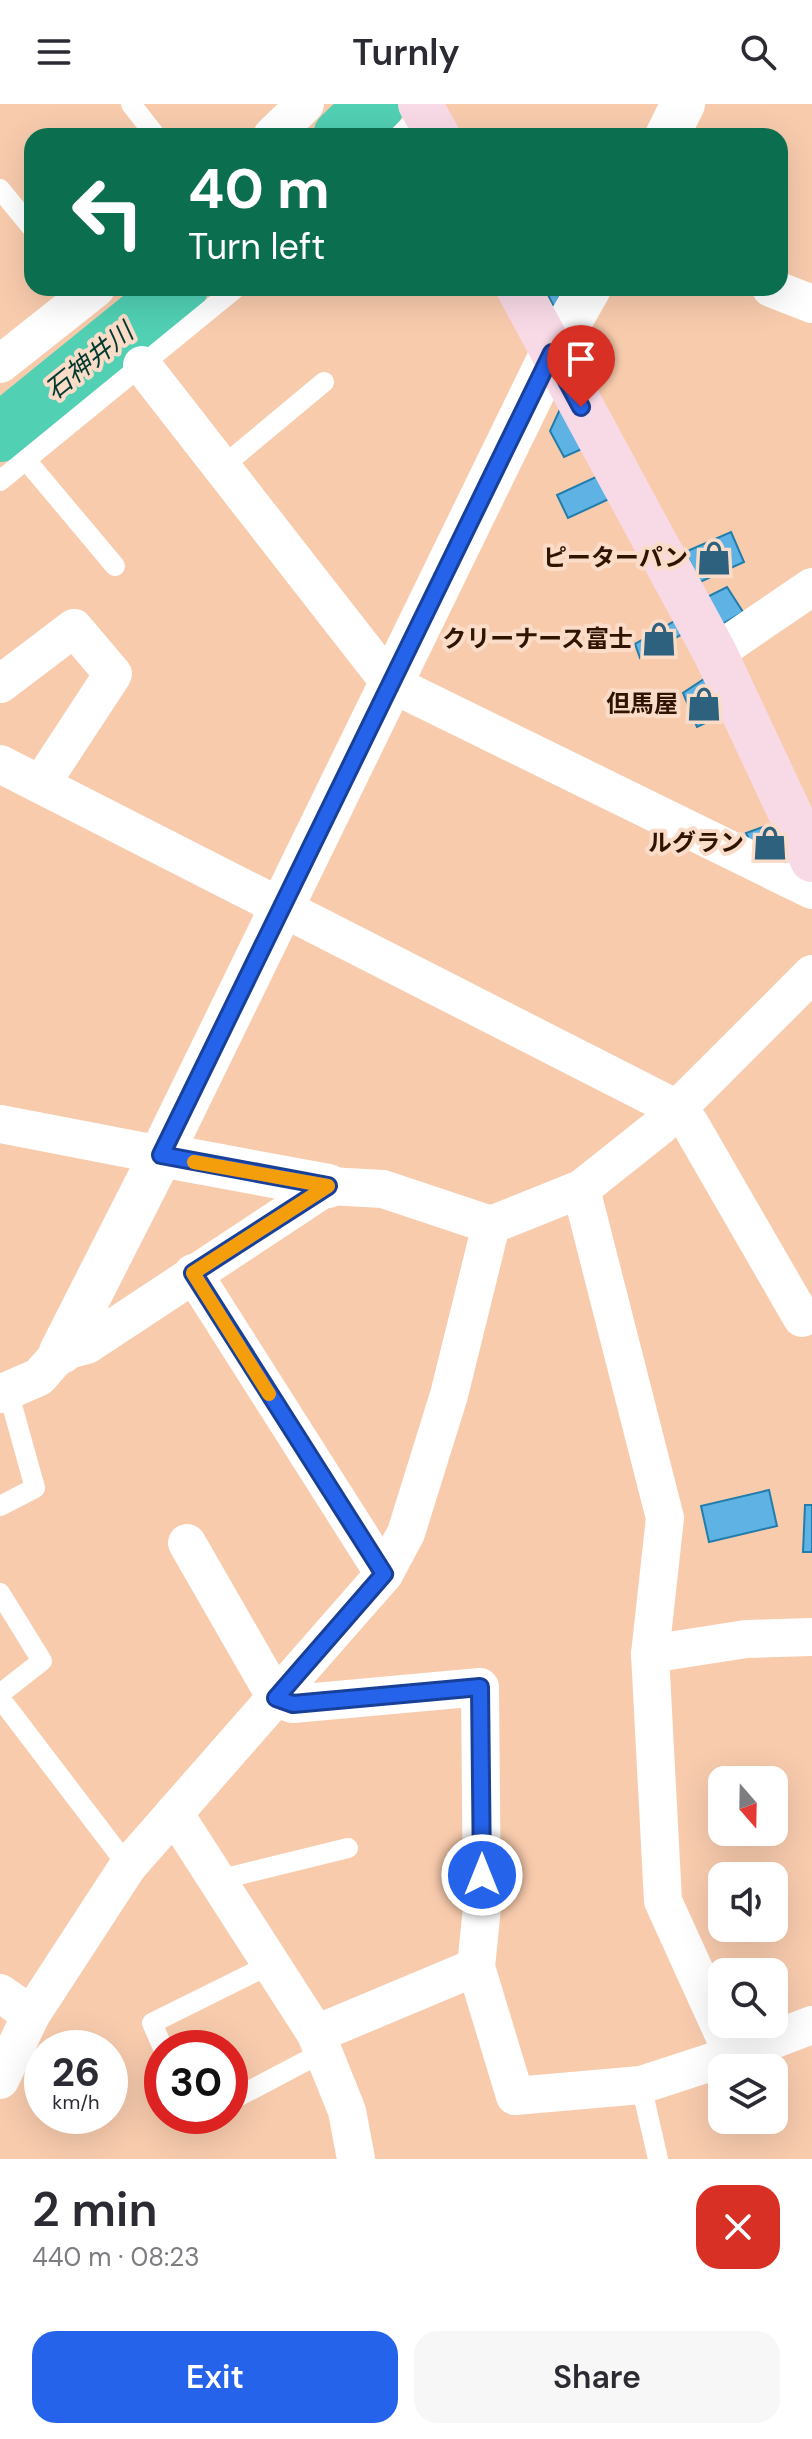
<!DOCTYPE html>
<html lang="en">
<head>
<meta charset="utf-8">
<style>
  :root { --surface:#fff; --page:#f7f7f7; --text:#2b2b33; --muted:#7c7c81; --accent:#2563eb }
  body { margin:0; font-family:"DM Sans","Noto Sans JP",sans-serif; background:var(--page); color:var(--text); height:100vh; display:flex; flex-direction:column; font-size:30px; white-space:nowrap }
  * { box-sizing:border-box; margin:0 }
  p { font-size:26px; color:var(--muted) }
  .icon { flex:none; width:44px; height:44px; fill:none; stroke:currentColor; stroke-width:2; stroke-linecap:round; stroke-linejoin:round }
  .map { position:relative; height:2055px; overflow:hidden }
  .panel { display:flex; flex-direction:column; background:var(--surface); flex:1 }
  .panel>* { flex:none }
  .guide { position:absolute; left:24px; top:24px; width:764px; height:168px; border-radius:24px; box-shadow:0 8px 32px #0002; background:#0b6e4f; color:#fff; overflow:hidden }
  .needle { width:52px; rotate:160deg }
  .buttons { position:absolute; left:708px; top:1662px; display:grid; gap:16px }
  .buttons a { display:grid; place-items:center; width:80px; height:80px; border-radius:16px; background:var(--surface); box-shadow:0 8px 32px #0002; font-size:40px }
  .speed { position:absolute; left:24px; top:1926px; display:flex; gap:16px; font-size:40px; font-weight:700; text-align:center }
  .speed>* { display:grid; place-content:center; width:104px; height:104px; border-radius:50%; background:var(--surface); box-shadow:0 8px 32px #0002; line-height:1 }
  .speed small { font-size:20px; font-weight:400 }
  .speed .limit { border:12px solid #d22; background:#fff; color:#111 }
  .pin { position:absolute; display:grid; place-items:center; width:68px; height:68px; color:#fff; margin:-82px -34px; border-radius:50% 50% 50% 0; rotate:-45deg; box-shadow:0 0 8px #0007 }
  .pin .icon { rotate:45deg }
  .me { position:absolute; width:88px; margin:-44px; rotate:0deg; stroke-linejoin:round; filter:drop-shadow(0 0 6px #0008) }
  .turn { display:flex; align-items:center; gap:28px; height:168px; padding:0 32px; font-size:36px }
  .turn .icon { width:104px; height:104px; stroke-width:2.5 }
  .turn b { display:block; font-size:56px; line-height:68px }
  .round { display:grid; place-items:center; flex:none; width:84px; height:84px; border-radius:24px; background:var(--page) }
  .head { display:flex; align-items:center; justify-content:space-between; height:136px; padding:0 32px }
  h1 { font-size:48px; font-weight:600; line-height:60px }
  .cta { display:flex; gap:16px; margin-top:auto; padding:16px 32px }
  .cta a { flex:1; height:92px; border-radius:24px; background:var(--accent); color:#fff; font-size:32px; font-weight:600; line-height:92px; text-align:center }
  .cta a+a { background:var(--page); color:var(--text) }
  header { display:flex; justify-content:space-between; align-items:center; height:104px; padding:0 32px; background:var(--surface); font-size:36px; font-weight:600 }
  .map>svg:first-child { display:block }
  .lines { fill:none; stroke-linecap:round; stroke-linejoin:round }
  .river { stroke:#51d0b4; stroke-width:58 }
  .building { fill:#5eb3e4; stroke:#217dab; stroke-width:2 }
  .service { stroke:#fff; stroke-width:20 }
  .minor { stroke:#fff; stroke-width:38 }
  .tertiary { stroke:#fff; stroke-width:44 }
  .secondary { stroke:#f8dae6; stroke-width:44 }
  .route-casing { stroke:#184099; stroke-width:20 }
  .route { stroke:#2563eb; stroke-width:14 }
  .slow { stroke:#f59e0b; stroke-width:14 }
  .labels { text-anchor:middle; stroke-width:8; stroke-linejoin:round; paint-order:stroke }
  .poi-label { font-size:24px; font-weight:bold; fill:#2f1401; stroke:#fadcc8; text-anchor:end }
  .water-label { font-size:26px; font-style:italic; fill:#003a2f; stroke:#fadcc8 }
</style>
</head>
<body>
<header><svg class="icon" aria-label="menu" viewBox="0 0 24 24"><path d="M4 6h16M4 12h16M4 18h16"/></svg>Turnly<svg class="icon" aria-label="search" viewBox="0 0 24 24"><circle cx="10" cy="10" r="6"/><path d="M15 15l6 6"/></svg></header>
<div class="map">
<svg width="812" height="2055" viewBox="0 0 812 2055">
  <rect width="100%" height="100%" fill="#f8cbad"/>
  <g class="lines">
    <g class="river">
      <polyline points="342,32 376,0"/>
      <polyline points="0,329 179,184"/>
    </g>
  </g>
  <g class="building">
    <polygon points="547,184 564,184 554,203 546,187"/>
    <polygon points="561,303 584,344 564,353 550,327"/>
    <polygon points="598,372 609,395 568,414 557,391"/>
    <polygon points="731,428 744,458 700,478 685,448"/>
    <polygon points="727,483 743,508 717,523 705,494"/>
    <polygon points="678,515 684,529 640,554 635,540"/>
    <polygon points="710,571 725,610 697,623 683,589"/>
    <polygon points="777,718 803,772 741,740 748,733 746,729"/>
    <polygon points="769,1386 777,1422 709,1438 701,1402"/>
    <polygon points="805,1401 812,1401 812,1448 803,1448"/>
  </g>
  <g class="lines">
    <g class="service">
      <polyline points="131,0 156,32"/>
      <polyline points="399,32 425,6"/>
      <polyline points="0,85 32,124"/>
      <polyline points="26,356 115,462"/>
      <polyline points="222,363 324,278"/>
      <polyline points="0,377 236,184"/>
      <polyline points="0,1402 35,1384 8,1287"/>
      <polyline points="0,1489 42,1557 0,1590"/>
      <polyline points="0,1594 128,1762"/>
      <polyline points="218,1776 348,1744"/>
      <polyline points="163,1944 152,1919 271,1860"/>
      <polyline points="641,1981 658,2055"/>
      <polyline points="230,1997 323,1948"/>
      <polyline points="191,2012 193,2016 201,2012"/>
    </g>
    <g class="minor">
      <polyline points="272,32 305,0"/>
      <polyline points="771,184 812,200"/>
      <polyline points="0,260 96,184"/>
      <polyline points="142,261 390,579 812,786"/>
      <polyline points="715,549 812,483"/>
      <polyline points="0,580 74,524 113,570 41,680"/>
      <polyline points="0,660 677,1005 690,1020 802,1214"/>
      <polyline points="0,1020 161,1051"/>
      <polyline points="581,1085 665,1414 650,1550 663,1797 733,1951"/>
      <polyline points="193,1169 384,1470"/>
      <polyline points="0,1290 39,1273 61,1248 87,1241 328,1082 383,1085 491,1121 581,1085 659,1023 812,870"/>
      <polyline points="187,1439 276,1594 293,1600 480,1583 482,1803 476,1863 515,1992 641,1981 733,1951 812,1921"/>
      <polyline points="650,1550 746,1535 812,1533"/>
      <polyline points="174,1709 316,1930 347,2007 356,2055"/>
      <polyline points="0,1889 31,1911"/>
      <polyline points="316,1930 476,1863"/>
      <polyline points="0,1976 31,1911 128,1762 384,1470 406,1429 449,1291 491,1121"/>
    </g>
    <g class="tertiary">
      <polyline points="667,32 683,0"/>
      <polyline points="161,1051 328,1082"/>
      <polyline points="61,1248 161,1051 552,249 589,184"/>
    </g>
    <g class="secondary">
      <polyline points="420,0 438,32"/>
      <polyline points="518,184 715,549 812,756"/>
    </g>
  </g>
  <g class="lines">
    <g class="route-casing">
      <polyline id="route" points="482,1771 480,1583 293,1600 276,1594 384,1470 193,1169 328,1082 161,1051 552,249 581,303"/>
    </g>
    <use href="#route" class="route"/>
    <polyline class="slow" points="194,1058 328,1082 193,1169 269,1290"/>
  </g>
  <defs>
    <g id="shop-bare" transform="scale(2.76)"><path d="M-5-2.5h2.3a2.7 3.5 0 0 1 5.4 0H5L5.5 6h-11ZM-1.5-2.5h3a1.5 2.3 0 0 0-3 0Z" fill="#2e617e" stroke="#fadcc8" stroke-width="2.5" paint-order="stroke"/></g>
  </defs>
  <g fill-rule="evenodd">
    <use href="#shop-bare" x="714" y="454"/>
    <use href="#shop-bare" x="659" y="535"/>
    <use href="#shop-bare" x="704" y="600"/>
    <use href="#shop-bare" x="770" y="739"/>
  </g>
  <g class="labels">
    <g class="poi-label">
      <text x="688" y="462">ピーターパン</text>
      <text x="633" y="543">クリーナース富士</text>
      <text x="678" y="608">但馬屋</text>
      <text x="744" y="747">ルグラン</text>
    </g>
    <g class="water-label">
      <text transform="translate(89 257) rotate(-39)" y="9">石神井川</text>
    </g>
  </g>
</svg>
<div class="buttons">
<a><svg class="needle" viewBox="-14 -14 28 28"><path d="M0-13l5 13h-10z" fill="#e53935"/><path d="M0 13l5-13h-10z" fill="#7c7c81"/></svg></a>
<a><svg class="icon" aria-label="sound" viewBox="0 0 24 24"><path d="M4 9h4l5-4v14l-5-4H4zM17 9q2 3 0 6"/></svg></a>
<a><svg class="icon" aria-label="search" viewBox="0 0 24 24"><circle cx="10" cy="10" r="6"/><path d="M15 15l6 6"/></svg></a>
<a><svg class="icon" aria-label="layers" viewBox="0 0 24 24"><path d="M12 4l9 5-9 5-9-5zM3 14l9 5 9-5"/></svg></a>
</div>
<div class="speed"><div>26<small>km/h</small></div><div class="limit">30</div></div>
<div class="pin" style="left:581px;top:303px;background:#d93025"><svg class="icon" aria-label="arrive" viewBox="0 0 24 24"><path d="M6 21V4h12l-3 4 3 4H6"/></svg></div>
<svg class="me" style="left:482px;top:1771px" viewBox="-20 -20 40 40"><circle r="17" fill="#2563eb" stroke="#fff" stroke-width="3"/><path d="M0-11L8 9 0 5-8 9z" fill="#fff"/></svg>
<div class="guide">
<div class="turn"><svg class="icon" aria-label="left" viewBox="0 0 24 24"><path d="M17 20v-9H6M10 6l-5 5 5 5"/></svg><div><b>40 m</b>Turn left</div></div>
</div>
</div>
<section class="panel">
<div class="head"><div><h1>2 min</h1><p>440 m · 08:23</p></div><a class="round" style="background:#d93025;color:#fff"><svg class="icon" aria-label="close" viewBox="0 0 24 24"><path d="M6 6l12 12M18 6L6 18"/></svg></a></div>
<div class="cta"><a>Exit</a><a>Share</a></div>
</section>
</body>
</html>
